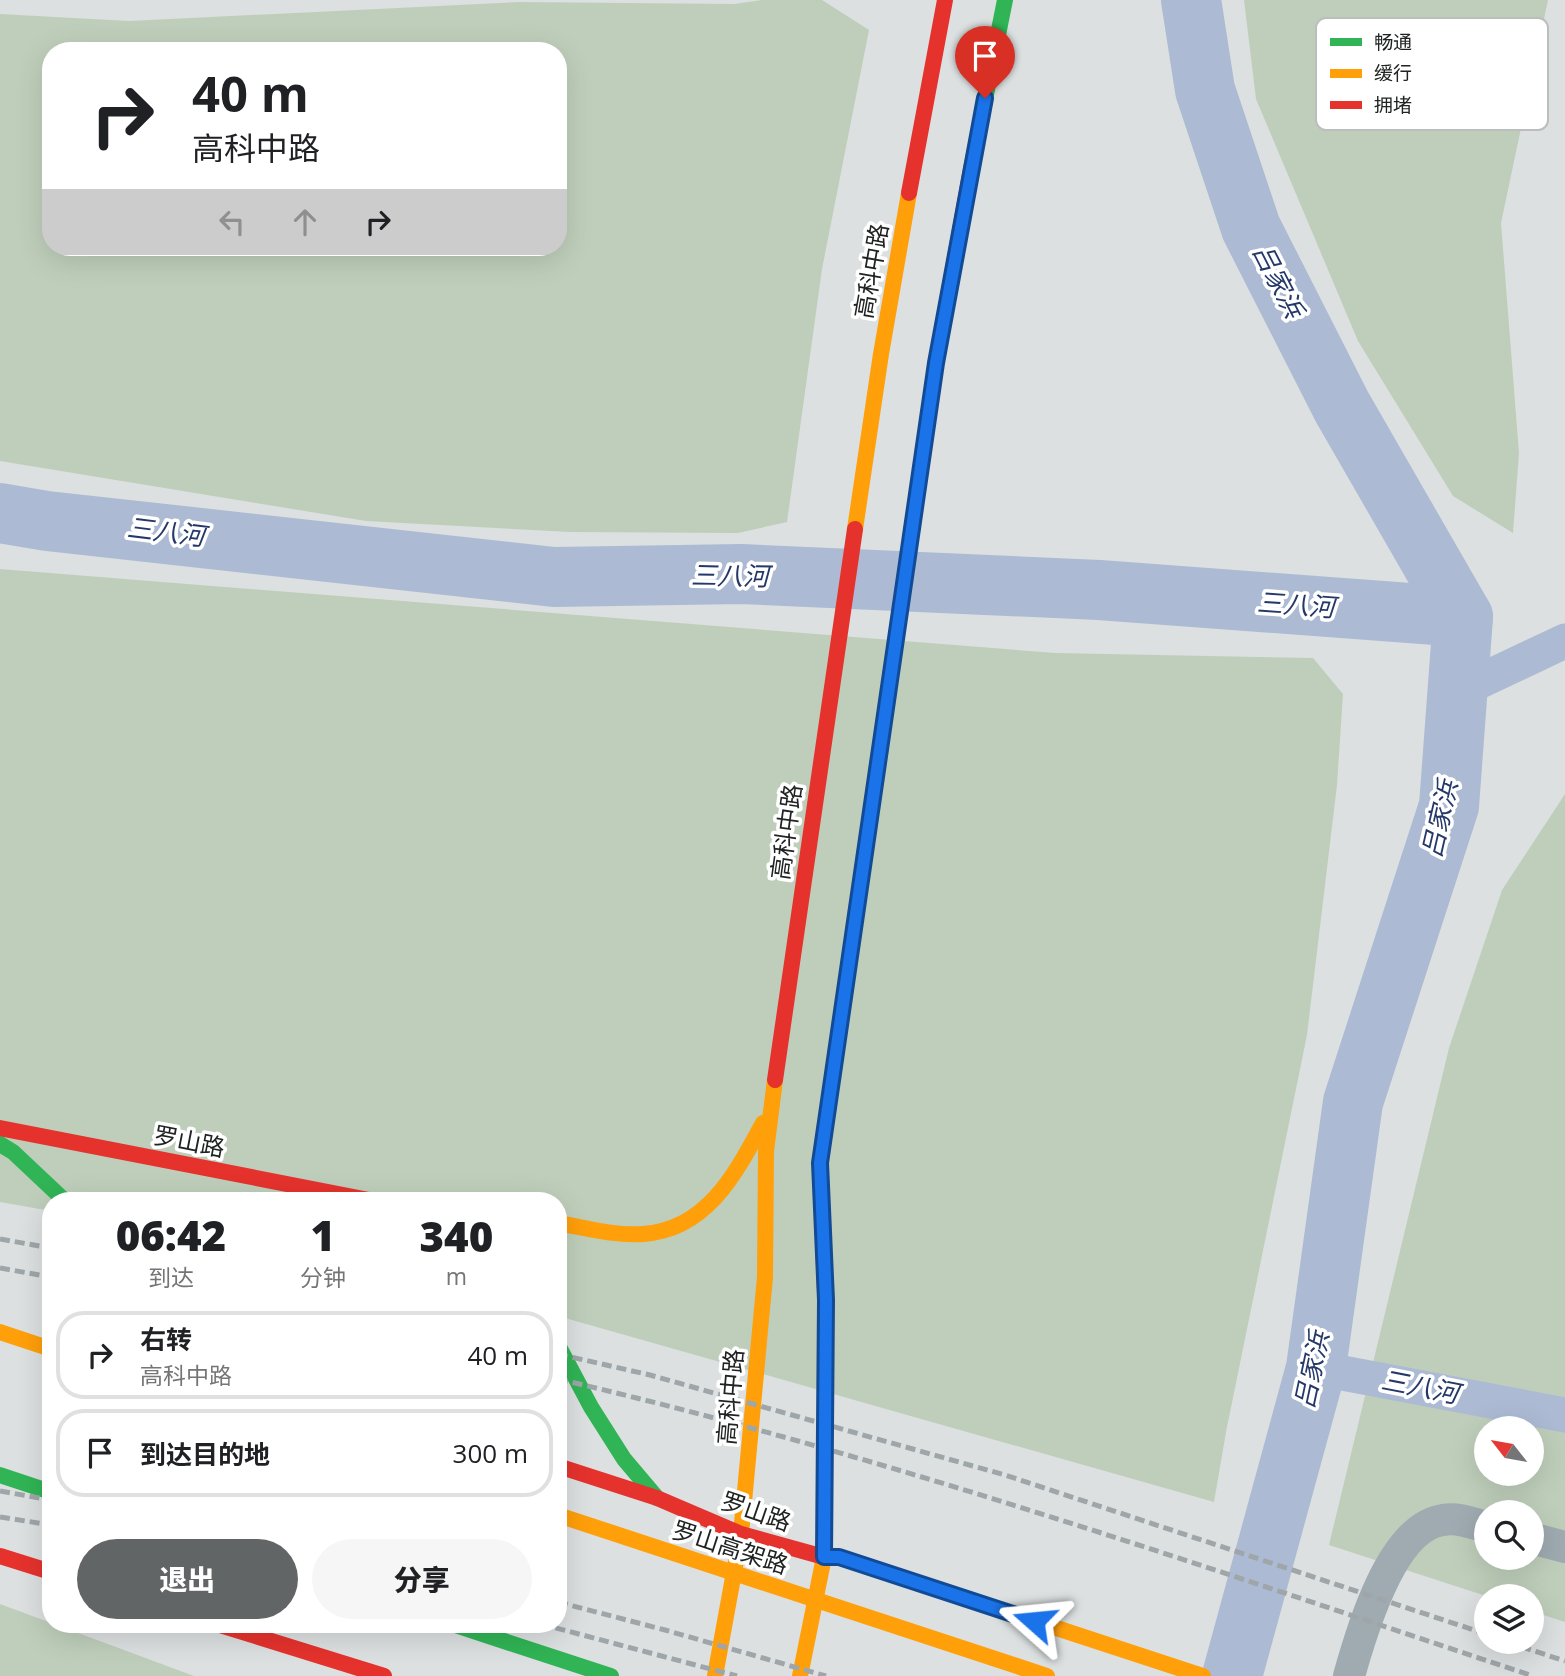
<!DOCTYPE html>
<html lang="zh">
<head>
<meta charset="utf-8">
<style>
  :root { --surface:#fff; --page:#f6f6f6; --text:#202124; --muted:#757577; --line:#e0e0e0; --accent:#626565 }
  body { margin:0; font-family:"Open Sans","Noto Sans SC",sans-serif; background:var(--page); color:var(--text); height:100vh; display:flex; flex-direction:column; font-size:26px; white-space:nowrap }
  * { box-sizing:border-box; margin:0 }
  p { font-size:23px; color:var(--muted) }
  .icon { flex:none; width:38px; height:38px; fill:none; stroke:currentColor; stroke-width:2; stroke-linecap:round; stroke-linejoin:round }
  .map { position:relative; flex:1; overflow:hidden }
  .panel { position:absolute; left:42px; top:1192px; width:525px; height:441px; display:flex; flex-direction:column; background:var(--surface); border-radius:28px; box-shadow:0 7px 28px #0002 }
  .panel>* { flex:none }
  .hud { position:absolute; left:42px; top:42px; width:525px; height:214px; border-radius:28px; box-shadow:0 7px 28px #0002; background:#fff; color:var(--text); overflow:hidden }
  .needle { width:46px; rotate:301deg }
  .tools { position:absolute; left:1474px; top:1416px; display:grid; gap:14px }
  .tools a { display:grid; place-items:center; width:70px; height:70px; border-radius:50%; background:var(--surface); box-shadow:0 7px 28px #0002; font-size:35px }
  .pin { position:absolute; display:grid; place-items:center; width:60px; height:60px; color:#fff; margin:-72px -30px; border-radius:50% 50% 50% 0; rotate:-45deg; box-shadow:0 0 7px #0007 }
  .pin .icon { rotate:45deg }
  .me { position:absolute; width:77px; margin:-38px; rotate:288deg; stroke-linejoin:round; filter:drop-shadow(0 0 5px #0008) }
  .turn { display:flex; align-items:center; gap:24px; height:147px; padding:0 35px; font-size:32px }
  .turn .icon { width:91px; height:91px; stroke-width:2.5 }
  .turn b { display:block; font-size:49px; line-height:60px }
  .lanes { display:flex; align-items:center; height:66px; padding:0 35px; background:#0003; justify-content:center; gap:35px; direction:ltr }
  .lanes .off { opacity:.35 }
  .eta { display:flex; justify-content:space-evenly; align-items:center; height:119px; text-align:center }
  .eta b { font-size:42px; font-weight:800; line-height:49px }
  .action { display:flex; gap:14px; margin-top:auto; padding:14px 35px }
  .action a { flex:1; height:80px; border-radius:42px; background:var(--accent); color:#fff; font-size:28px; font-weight:800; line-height:80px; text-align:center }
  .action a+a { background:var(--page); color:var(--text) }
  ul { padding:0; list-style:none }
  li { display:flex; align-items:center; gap:21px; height:88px; margin:0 14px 10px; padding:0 21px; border:4px solid var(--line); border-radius:28px }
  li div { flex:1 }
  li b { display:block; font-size:26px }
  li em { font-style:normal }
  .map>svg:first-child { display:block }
  .green { fill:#bfcebb; fill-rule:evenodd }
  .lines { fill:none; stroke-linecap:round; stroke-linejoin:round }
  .canal { stroke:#acbad4; stroke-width:35 }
  .river { stroke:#acbad4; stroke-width:60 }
  .street { stroke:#9fabb1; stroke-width:32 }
  .fast { stroke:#30b455; stroke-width:16 }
  .slow { stroke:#ff9f0a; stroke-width:16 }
  .jam { stroke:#e5322d; stroke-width:16 }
  .rail { stroke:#9fa6aa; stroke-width:5; stroke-dasharray:10 5; stroke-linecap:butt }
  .route-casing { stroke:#114b97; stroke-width:18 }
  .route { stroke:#1a73e8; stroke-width:12 }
  .labels { text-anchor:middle; stroke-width:7; stroke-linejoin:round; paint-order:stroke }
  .street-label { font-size:24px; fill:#212323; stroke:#fff }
  .water-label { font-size:26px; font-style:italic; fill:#243969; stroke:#fff }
  .key { fill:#fff; stroke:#bcbdbd; stroke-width:2 }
  .key-label { font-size:19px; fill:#212323 }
</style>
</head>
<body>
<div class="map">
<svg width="1565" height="1676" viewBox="0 0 1565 1676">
  <rect width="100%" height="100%" fill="#dce0e0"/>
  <g class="green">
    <path d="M762 0H822L869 30 822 269 787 522 738 533 570 532 366 521 0 461V14L129 21 518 2 734 4ZM51 51H558V247H51Z"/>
    <polygon points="1244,0 1548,0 1501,223 1519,453 1513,533 1453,496 1358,341 1256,99"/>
    <polygon points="0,569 1055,653 1313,658 1343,694 1337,785 1307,1035 1226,1432 1214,1502 558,1316 558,1200 51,1200 51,1211 0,1202"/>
    <path d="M1565 794V1622L1531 1611V1596H1486L1329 1545 1449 1048 1502 890ZM1486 1428H1531V1474H1486ZM1486 1512H1531V1558H1486Z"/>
    <polygon points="0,1604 194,1676 0,1676"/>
  </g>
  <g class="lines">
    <g class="canal">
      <polyline points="1457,692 1565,641"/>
      <polyline points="1316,1368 1565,1415"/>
    </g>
    <g class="river">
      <polyline points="1191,0 1205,90 1251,228 1342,407 1463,617 1449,806 1353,1102 1316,1368 1232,1676"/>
      <polyline points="0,513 47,521 554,577 741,574 1099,590 1463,617"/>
    </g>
    <g class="street">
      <polyline points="1531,1538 1565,1547"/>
      <path d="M1349 1676C1361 1633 1391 1527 1443 1520 1457 1517 1473 1523 1486 1527"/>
    </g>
    <g class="fast">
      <polyline points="971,169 1005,0"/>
      <polyline points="0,1144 13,1152 64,1200"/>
      <polyline points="558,1345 591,1407 624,1459 657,1498"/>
      <polyline points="0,1475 51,1492"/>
      <polyline points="452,1624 611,1676"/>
    </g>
    <g class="slow">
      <polyline points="855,529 881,354 909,193"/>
      <polyline points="837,1048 877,767"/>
      <path d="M558 1223C586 1228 615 1236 643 1234 707 1230 736 1173 763 1123"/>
      <polyline points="0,1332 51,1349"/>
      <polyline points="558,1515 1047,1676"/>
      <polyline points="864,1565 1203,1676"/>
      <polyline points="715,1676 741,1534 765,1277 766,1151 775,1080"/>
      <polyline points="800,1676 824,1557 826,1316"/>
    </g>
    <g class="jam">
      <polyline points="909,193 945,0"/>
      <polyline points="877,767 936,363 971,169"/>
      <polyline points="775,1080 855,529"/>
      <polyline points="0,1128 369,1200"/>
      <polyline points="826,1316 820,1163 837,1048"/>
      <polyline points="558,1466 657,1498 741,1534 824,1557 839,1557 864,1565"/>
      <polyline points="0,1556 51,1572"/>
      <polyline points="217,1624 384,1676"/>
    </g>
    <g class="rail">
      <polyline points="0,1239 51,1248"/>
      <polyline points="0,1268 51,1277"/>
      <polyline points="558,1354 650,1375 1005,1475 1486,1634"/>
      <path d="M558 1379C889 1456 1211 1569 1533 1676"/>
      <polyline points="0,1491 51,1500"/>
      <polyline points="0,1517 51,1525"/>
      <polyline points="558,1602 665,1630 826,1676"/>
      <polyline points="541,1624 737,1676"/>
      <polyline points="1507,1642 1565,1661"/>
    </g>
  </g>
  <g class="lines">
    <g class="route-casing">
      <polyline id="route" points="985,98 936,363 820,1163 826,1300 824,1557 839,1557 1034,1621"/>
    </g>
    <use href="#route" class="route"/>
  </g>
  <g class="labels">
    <g class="street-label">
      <text transform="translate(872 271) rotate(-80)" y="8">高科中路</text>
      <text transform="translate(787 832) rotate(-82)" y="8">高科中路</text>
      <text transform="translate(189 1142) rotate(11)" y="8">罗山路</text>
      <text transform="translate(731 1397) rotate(-85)" y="8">高科中路</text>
      <text transform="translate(756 1512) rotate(19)" y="8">罗山路</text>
      <text transform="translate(730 1548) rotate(18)" y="8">罗山高架路</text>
    </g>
    <g class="water-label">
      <text transform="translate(1278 281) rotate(63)" y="9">吕家浜</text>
      <text transform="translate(166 532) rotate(7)" y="9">三八河</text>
      <text transform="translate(730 576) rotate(1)" y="9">三八河</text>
      <text transform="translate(1296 605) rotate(4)" y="9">三八河</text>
      <text transform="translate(1440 819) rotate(-77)" y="9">吕家浜</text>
      <text transform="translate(1312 1370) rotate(-78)" y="9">吕家浜</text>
      <text transform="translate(1420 1387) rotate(11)" y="9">三八河</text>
    </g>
  </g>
  <rect x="1316" y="18" width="232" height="112" rx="10" class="key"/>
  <rect x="1330" y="38" width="32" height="8" fill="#30b455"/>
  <rect x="1330" y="69" width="32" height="9" fill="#ff9f0a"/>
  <rect x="1330" y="101" width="32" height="8" fill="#e5322d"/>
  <g class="key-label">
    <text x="1374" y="49">畅通</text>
    <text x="1374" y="80">缓行</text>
    <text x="1374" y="112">拥堵</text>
  </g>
</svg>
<div class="tools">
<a><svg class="needle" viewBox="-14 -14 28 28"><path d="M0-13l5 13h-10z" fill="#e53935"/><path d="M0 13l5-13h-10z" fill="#757577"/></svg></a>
<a><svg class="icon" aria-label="search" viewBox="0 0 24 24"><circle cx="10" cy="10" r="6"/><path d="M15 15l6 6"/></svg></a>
<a><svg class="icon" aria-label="layers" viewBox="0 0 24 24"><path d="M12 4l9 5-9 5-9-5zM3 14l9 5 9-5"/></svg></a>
</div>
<div class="pin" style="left:985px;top:98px;background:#d93025"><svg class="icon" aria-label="arrive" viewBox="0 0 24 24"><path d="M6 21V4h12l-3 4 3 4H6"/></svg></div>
<svg class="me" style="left:1034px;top:1621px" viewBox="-20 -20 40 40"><path d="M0-17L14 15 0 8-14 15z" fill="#1a73e8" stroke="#fff" stroke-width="4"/></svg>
<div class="hud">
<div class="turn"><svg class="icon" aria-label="right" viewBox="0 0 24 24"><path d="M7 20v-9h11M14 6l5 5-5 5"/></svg><div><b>40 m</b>高科中路</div></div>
<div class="lanes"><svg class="icon off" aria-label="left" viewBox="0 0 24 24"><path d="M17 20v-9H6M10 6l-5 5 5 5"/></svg><svg class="icon off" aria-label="ahead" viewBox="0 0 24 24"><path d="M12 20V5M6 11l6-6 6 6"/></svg><svg class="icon" aria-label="right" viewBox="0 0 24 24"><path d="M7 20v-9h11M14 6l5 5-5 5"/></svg></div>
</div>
<section class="panel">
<div class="eta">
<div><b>06:42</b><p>到达</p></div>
<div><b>1</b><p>分钟</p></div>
<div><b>340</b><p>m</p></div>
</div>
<ul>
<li><svg class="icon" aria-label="right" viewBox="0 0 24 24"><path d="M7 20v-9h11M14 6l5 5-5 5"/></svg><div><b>右转</b><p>高科中路</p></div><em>40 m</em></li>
<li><svg class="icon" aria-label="arrive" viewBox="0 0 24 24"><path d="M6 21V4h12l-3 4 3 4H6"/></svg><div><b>到达目的地</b></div><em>300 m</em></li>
</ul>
<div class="action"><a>退出</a><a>分享</a></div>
</section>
</div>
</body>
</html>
